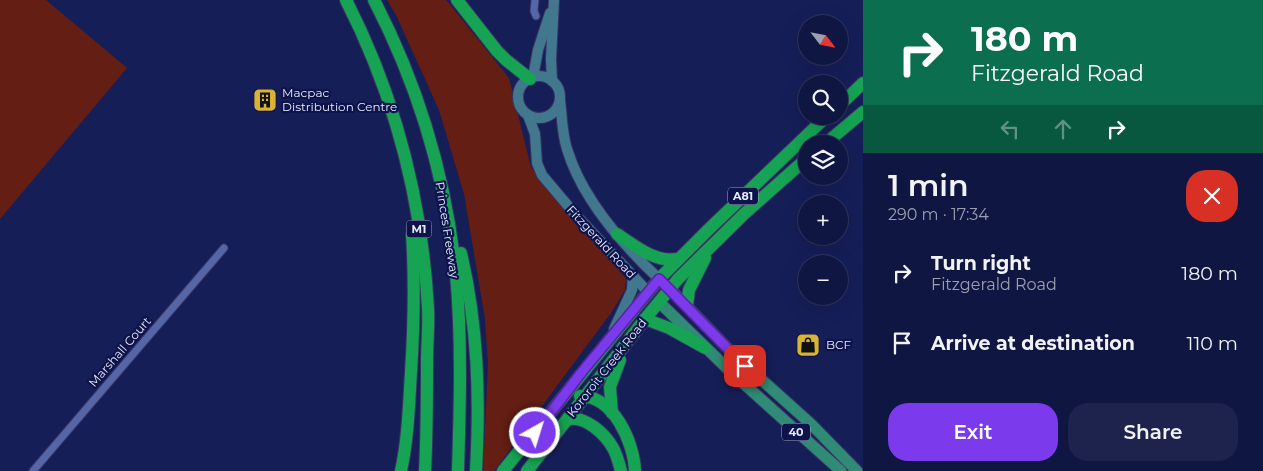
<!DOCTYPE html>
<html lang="en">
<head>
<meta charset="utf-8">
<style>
  :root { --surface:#101642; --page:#1e234d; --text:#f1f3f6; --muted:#9c9fb2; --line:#30355b; --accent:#7c3aed }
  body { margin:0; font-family:Montserrat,sans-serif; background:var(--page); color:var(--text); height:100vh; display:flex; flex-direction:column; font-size:19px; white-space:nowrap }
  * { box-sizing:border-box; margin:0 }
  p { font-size:16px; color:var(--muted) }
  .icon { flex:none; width:28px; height:28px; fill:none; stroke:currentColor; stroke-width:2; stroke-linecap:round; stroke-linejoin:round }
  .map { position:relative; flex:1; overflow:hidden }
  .drawer { display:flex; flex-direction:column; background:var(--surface); width:400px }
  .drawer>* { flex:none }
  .guide { background:#0b6e4f; color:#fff; overflow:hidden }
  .needle { width:32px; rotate:122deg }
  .controls { position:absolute; left:798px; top:15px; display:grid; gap:10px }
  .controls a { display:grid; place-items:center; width:50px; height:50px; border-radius:50%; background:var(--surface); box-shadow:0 5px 20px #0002,0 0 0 1px var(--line); font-size:25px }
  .pin { position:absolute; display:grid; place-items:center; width:42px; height:42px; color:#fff; margin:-21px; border-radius:10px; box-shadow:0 2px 8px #0006 }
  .me { position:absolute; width:55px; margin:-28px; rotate:39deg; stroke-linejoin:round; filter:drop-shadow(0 0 4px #0008) }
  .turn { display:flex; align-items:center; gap:18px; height:105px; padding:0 25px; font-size:22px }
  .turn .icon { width:65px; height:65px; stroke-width:2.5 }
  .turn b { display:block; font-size:35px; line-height:42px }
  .lanes { display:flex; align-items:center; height:48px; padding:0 25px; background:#0003; justify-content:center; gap:25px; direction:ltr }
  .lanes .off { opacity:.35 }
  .round { display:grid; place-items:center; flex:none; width:52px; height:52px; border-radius:20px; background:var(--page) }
  .overview { display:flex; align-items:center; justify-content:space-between; height:85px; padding:0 25px }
  h1 { font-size:30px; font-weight:600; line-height:38px }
  .button { display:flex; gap:10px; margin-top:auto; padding:10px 25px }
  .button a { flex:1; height:58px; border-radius:20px; background:var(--accent); color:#fff; font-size:20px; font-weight:600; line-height:58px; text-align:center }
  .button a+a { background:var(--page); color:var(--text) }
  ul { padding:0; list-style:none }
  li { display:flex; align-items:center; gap:15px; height:70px; padding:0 25px }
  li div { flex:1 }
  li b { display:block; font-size:19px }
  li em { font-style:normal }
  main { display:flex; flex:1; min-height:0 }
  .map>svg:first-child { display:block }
  .green { fill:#641e13 }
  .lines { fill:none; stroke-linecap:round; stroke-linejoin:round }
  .street-casing { stroke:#383565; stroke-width:9 }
  .secondary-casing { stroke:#383565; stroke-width:12 }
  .primary-casing { stroke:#383565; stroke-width:13 }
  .highway-casing { stroke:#383565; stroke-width:14 }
  .street { stroke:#5566a7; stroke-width:7 }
  .secondary { stroke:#42788e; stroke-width:10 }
  .primary { stroke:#2f8b75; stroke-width:11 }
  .highway { stroke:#16a353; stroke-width:12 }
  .route-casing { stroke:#51269a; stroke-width:12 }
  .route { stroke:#7c3aed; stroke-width:9 }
  .labels { text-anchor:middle; stroke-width:4.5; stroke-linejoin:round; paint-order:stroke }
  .shield { fill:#0e134c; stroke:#a6abc6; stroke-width:1 }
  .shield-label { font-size:11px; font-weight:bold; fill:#e7ecfb }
  .poi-label { font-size:12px; fill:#e7ecfb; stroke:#0e134c; text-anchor:start }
  .street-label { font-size:12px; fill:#e7ecfb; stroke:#0e134c }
</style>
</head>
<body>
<main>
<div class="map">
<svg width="863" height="471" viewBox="0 0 863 471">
  <rect width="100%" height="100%" fill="#161e58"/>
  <g class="green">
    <polygon points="0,0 46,0 127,68 0,219"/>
    <polygon points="387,0 446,0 449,3 509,78 531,167 543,185 626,278 625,290 611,313 494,471 483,471 488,364 485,319 464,194 439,110 396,15"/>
  </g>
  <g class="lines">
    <g class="street-casing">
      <g id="street">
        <polyline points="535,0 534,11 536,16"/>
        <polyline points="33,471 224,248"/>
      </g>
    </g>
    <g class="secondary-casing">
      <g id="secondary">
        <circle cx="539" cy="97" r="21"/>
        <polyline points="533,77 538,50 550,13"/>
        <polyline points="552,81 551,59 554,0"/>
        <path d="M560 100C562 116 562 134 567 149 582 199 622 244 659 279"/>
        <polyline points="528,115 535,134 537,163 542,175 574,213 648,292"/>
        <polyline points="614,329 632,290 633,275"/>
      </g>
    </g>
    <g class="primary-casing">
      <g id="primary">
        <polyline points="670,289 734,355 811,424 857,471"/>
        <polyline points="659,302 733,374 841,471"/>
      </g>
    </g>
    <g class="highway-casing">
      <g id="highway">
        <path d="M346 0C395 96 422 201 428 308 429 326 427 344 427 361 427 398 427 434 425 471"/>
        <path d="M374 0C418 85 446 179 456 274 462 340 460 405 458 471"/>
        <polyline points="457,0 497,51 506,60 530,79"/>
        <polyline points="839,106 863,83"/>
        <polyline points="825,144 863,112"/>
        <path d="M617 234C634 245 655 263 677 259"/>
        <path d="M461 253C478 326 480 397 476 471"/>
        <polyline points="687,306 689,290 705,258"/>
        <polyline points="645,319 669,328 705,348"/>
        <path d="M580 396C614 396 634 443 635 471"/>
        <polyline points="612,413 610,387 620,360"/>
        <path d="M569 419C586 416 605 434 613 448 617 455 619 463 621 471"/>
        <path d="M401 471C408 439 409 405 411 372 414 326 415 281 412 235"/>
        <polyline points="503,471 659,279 708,230 827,116"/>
        <polyline points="527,471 645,319 678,279 744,214 806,159"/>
      </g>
    </g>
    <use href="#street" class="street"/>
    <use href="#secondary" class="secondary"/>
    <use href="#primary" class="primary"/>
    <use href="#highway" class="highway"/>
  </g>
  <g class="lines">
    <g class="route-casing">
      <polyline id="route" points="535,433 581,373 659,279 745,366"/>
    </g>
    <use href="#route" class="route"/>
  </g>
  <defs>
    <g id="building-square" transform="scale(1.25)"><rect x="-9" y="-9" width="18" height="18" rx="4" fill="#d9b334" stroke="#0e134c"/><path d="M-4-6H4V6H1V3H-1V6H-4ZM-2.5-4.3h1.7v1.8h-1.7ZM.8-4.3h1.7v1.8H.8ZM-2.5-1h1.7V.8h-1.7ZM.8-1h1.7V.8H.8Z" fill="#111"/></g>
    <g id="shop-square" transform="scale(1.25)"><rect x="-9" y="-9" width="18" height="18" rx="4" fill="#d9b334" stroke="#0e134c"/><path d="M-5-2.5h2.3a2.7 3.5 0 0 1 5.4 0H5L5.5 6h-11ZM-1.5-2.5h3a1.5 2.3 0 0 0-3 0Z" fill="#111"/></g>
  </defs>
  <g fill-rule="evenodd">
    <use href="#building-square" x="265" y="100"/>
    <use href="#shop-square" x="808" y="345"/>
  </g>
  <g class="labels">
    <g class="shield">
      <rect x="728" y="187.5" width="30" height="17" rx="4"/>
      <rect x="406.5" y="220.5" width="25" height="17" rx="4"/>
      <rect x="782" y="423.5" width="28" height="17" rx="4"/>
    </g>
    <g class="shield-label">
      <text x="743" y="200">A81</text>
      <text x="419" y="233">M1</text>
      <text x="796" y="436">40</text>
    </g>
    <g class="poi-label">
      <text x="282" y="97">Macpac<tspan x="282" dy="14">Distribution Centre</tspan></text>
      <text x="826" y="349">BCF</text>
    </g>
    <g class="street-label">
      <text transform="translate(447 230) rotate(81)" y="4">Princes Freeway</text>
      <text transform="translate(601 242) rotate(47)" y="4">Fitzgerald Road</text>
      <text transform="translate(120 352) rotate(-49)" y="4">Marshall Court</text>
      <text transform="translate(607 368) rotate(-52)" y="4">Kororoit Creek Road</text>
    </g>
  </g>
</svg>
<div class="controls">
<a><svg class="needle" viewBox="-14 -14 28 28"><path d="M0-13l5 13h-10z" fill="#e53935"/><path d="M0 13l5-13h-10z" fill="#9c9fb2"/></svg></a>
<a><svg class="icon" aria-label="search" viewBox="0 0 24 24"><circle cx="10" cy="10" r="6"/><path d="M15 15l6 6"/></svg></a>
<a><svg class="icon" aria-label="layers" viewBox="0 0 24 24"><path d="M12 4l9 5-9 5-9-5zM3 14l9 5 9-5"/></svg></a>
<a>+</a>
<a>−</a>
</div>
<div class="pin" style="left:745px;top:366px;background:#d93025"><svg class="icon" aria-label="arrive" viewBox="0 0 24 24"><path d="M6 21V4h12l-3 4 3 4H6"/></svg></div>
<svg class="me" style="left:535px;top:433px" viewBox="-20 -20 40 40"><circle r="17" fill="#7c3aed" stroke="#fff" stroke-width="3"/><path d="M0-11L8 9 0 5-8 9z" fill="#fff"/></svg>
</div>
<section class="drawer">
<div class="guide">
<div class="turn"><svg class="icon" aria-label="right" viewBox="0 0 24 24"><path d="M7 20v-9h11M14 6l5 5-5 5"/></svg><div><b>180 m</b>Fitzgerald Road</div></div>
<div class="lanes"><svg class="icon off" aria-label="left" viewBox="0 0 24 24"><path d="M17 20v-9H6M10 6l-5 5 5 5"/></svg><svg class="icon off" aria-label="ahead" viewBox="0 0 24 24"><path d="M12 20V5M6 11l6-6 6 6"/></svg><svg class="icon" aria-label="right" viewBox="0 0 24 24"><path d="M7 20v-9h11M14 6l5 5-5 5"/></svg></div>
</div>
<div class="overview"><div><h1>1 min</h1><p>290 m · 17:34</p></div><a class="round" style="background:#d93025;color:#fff"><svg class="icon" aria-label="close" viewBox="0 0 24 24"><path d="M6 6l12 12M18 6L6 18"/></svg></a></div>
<ul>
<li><svg class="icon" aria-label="right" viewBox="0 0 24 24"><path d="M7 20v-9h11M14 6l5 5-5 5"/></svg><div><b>Turn right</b><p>Fitzgerald Road</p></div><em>180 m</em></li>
<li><svg class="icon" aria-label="arrive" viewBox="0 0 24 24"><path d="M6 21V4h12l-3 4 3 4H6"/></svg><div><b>Arrive at destination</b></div><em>110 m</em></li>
</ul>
<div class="button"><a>Exit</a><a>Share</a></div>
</section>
</main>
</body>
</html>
